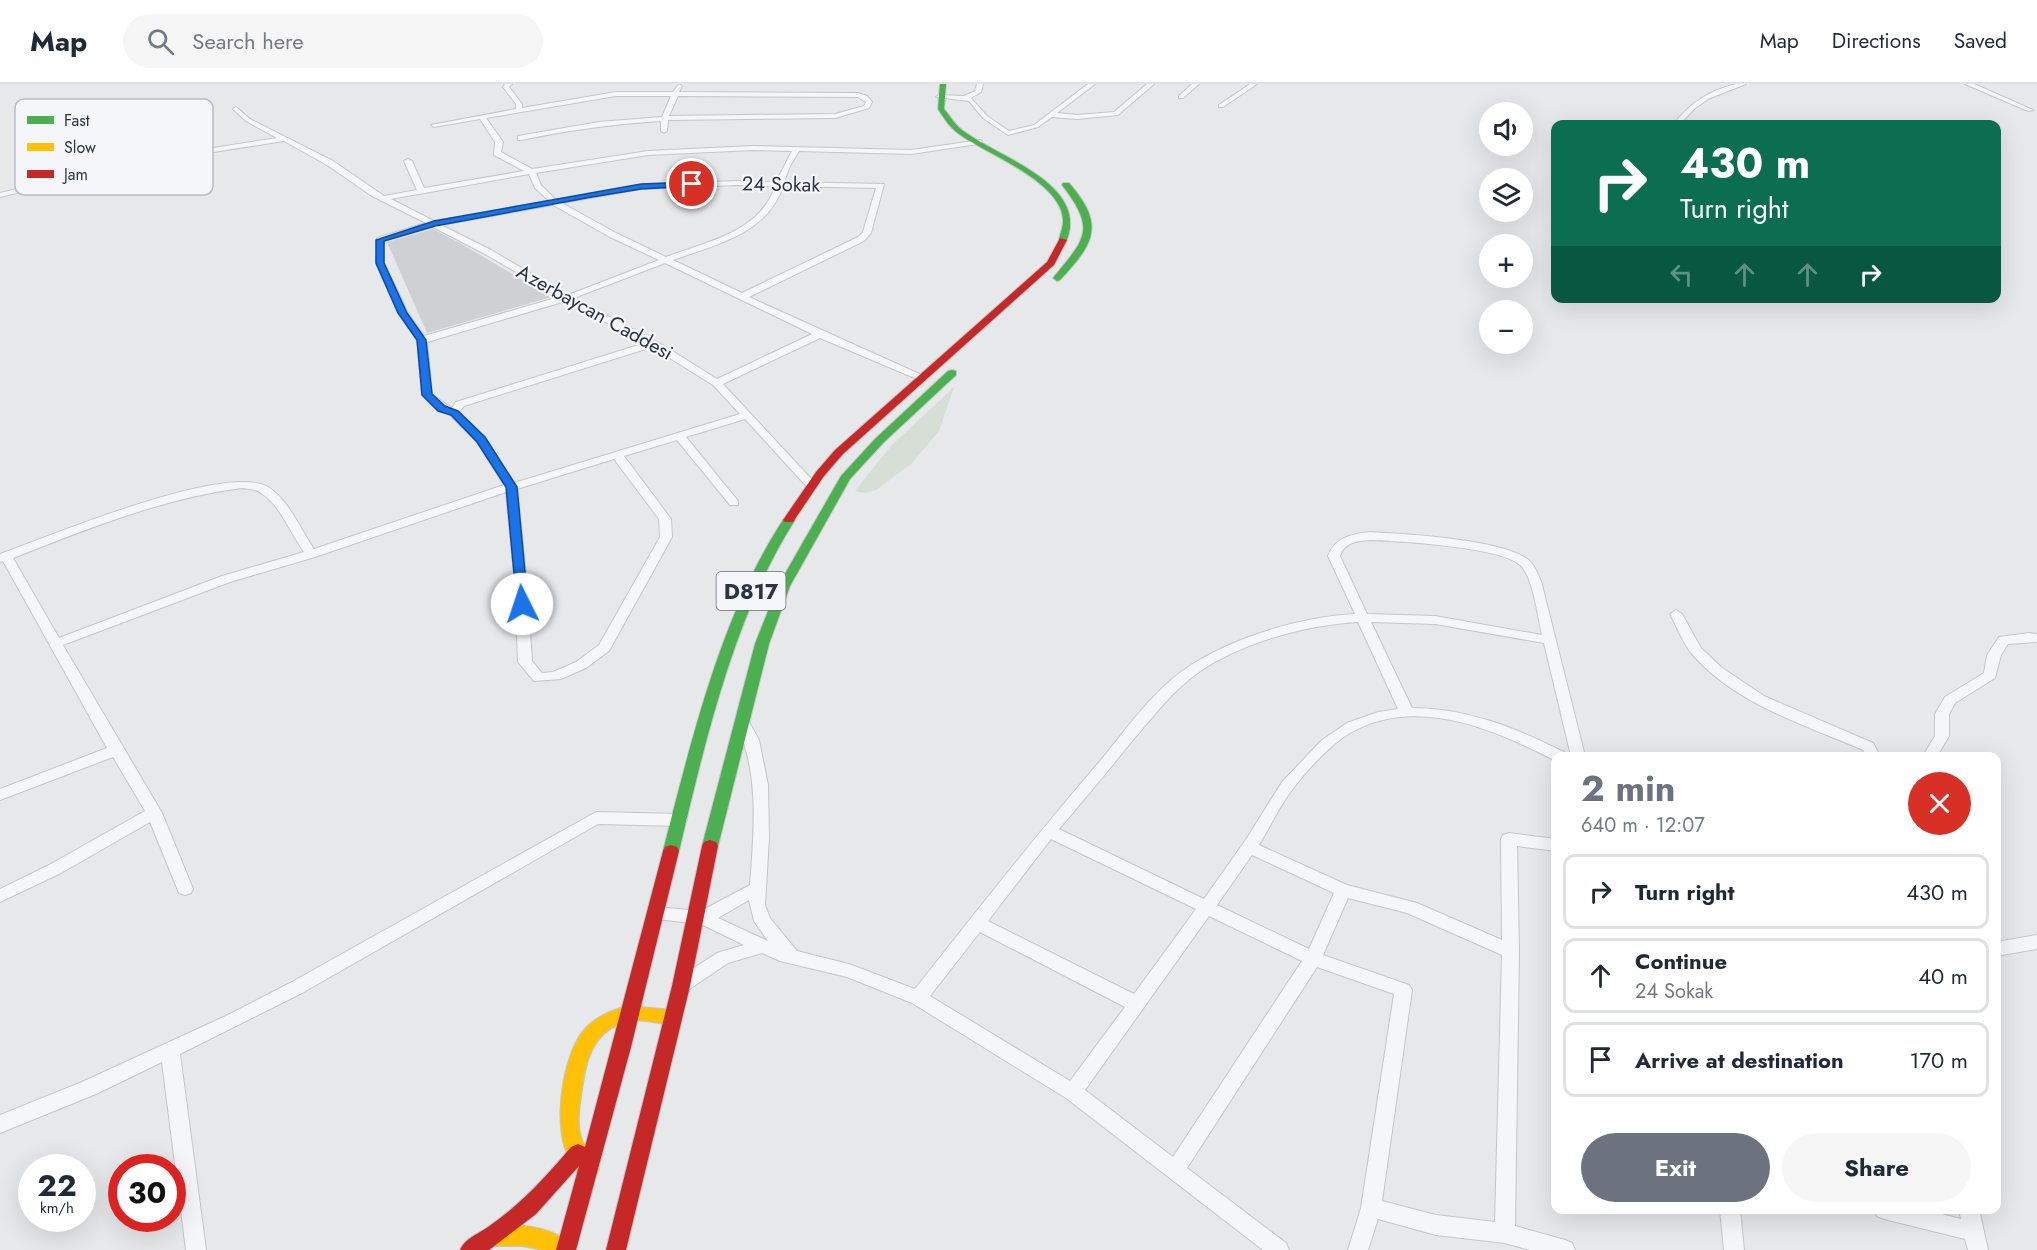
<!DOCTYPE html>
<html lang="en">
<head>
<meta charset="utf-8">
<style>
  :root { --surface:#fff; --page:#f6f6f7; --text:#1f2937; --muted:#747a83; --line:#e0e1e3; --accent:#6c737f }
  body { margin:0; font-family:Jost,sans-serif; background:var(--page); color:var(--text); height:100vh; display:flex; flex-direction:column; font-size:22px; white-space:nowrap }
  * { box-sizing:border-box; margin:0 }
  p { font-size:20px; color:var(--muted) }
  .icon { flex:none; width:33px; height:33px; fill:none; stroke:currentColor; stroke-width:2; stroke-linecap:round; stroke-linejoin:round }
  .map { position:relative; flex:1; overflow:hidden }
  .side { position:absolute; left:1551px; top:668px; width:450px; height:462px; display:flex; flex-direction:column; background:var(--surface); border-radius:12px; box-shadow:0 6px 24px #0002 }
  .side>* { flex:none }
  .hud { position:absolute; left:1551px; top:36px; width:450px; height:183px; border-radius:12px; box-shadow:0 6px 24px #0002; background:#0b6e4f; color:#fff; overflow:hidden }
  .tools { position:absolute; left:1479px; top:18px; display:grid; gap:12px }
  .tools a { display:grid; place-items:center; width:54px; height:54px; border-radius:50%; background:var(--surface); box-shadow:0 6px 24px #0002; font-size:30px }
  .speed { position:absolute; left:18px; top:1070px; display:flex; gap:12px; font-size:30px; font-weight:700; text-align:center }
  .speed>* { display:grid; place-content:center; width:78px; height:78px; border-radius:50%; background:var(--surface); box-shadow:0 6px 24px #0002; line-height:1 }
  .speed small { font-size:15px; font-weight:400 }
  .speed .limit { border:9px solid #d22; background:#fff; color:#111 }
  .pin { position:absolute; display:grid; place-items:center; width:51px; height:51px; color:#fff; margin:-26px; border:3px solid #fff; border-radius:50%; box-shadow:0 2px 6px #0007 }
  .me { position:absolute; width:66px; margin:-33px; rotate:356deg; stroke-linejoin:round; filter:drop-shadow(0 0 4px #0008) }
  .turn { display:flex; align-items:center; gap:21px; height:126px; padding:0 30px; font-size:27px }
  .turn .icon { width:78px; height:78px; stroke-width:2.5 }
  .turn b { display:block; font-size:42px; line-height:51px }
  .lanes { display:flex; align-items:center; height:57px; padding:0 30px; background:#0003; justify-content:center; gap:30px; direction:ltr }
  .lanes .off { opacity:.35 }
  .round { display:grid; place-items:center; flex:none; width:63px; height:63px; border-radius:32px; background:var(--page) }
  .head { display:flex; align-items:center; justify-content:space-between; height:102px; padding:0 30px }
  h1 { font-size:36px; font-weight:700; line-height:45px; color:var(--accent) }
  .cta { display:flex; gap:12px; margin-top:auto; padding:12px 30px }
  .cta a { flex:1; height:69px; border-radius:36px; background:var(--accent); color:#fff; font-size:24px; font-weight:700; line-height:69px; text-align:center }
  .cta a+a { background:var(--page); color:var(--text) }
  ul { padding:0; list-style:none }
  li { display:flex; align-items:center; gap:18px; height:75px; margin:0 12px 9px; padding:0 18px; border:3px solid var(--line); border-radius:12px }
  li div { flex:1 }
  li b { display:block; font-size:22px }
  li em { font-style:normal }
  header { display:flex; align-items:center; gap:36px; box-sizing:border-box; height:84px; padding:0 30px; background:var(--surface); border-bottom:2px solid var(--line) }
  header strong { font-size:28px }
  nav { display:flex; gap:33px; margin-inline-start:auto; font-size:21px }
  .search { width:420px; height:54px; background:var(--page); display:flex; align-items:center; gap:15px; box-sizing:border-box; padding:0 21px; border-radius:33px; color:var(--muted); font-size:22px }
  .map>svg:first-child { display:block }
  .green { fill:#d6ded6 }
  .building { fill:#ced0d3 }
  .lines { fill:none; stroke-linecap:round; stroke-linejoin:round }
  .street-casing { stroke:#c4c6c8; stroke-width:2 }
  .fast-casing { stroke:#c4c6c8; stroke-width:2 }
  .slow-casing { stroke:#c4c6c8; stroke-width:2 }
  .jam-casing { stroke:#c4c6c8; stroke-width:2 }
  .street { fill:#f5f6f7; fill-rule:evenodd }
  .fast { fill:#4caf50; fill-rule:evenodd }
  .slow { fill:#ffc107; fill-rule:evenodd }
  .jam { fill:#c62828; fill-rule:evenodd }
  .route { fill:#1a73e8; stroke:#114b97; stroke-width:1.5 }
  .labels { text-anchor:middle; stroke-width:4.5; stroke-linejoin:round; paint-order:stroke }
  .far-street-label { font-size:20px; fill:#2b3445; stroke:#f4f6f9 }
  .shield { fill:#f4f6f9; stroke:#676e7b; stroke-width:1.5 }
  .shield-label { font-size:22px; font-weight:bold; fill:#2b3445 }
  .key { fill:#f4f6f9; stroke:#b8bcc3; stroke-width:1.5 }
  .key-label { font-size:16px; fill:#2b3445 }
</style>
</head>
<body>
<header>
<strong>Map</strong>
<div class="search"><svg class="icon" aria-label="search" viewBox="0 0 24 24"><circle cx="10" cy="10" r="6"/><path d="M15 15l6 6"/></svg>Search here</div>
<nav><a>Map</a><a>Directions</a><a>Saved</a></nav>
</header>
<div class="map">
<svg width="2037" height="1166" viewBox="0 0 2037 1166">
  <rect width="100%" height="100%" fill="#e6e8ea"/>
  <polygon class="green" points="954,303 939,347 912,379 876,406 865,409 855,407 891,362"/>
  <polygon class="building" points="433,145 458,158 551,213 427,249 387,158"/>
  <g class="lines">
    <g class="street-casing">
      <g id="street">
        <path d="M505 0H512L509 3 522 20V24L616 8H673L679 0 682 2 679 8 858 9 867 12 872 18 869 24 835 34 668 36 667 47 664 49 661 47V37C614 40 568 46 521 56H518V52L599 38 662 33 671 12H616L486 34 503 58 501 68 532 85 648 67 753 62 911 66 981 56 982 58 978 60 911 70 799 67 790 82 784 98 884 100 871 149 864 157 749 213 926 293 921 296 917 295 820 254 723 300 816 400V404H808L745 335 686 353 738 417V421H730L677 356 624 372 671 435 672 453 609 567 586 584 561 595 534 597 518 578 515 500 506 408 315 473 230 498 63 561 162 729 193 805 191 809 185 811 179 809 150 738 61 789 0 818V805L49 781 145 727 113 673 0 716V705L107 664 3 477 0 478V470C48 453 226 378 268 403 288 415 301 446 314 465L504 401 477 358 450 331 438 326 422 311 417 256 398 229 376 179 377 154 426 139 372 112 327 81 284 57 143 79 0 113V109L143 75 277 54 246 37 233 25 236 23 250 35 333 77 384 112 417 106 404 77 408 75 412 77 424 104 524 87 494 71 495 58 480 35 434 43 431 41 516 25V20L503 3ZM678 12 858 13 866 18 864 22 835 30 669 32ZM753 66 792 67 776 98 737 97 641 101 556 116 541 101 536 89 648 71ZM529 90 535 104 549 117 434 137 391 115ZM737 101 775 102C761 148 706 158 666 173L616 149 562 119 641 105ZM783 102 876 104 863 148 858 153 742 209 673 176C714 161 768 150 783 102ZM553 121 610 153 659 176 568 211 491 166 441 141ZM433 143 485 170 559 213 424 252 408 229 384 179V157ZM665 179 812 250 717 295 666 263 574 214ZM566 217 645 259 456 318 452 324 432 310 427 258ZM652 263 713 301 740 330 514 399 485 354 459 329 464 322ZM614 375 659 435 660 453 599 561 576 578 553 588 542 589 532 577 527 500 517 405ZM242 404C248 405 256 405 261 409 280 421 291 450 304 468L222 492 59 554 13 474C87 445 163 414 242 404Z"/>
        <polygon points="977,0 983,0 981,8 971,14 987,32 1009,47 1034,41 1088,0 1095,0 1057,29 1077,31 1114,28 1147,0 1154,0 1118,31 1077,35 1052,33 1038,43 1008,51 983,34 969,17 936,13 939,11 964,12 975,7"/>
        <polygon points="1192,0 1199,0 1183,14 1179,14 1179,12"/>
        <polygon points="1250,0 1257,0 1223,23 1219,23 1219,21"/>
        <path d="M1736 0H1746L1708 15 1694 25 1680 40H1674C1691 18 1709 7 1736 0Z"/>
        <polygon points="1965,0 1974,0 2033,26 2028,27"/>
        <path d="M1370 448C1406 450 1497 455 1526 474 1534 479 1537 489 1541 497L1585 672H1571L1544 559 1435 540 1371 538 1412 624C1467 624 1516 644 1564 668L1566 672H1556V676H1554C1494 645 1415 611 1350 649 1331 660 1305 688 1292 706 1279 723 1270 743 1259 761L1347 801 1417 819 1502 856 1501 755 1503 751 1509 749 1556 755V767L1517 762 1519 867 1515 1142 1565 1156 1572 1159 1575 1166H1530L1505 1159 1436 1151 1378 1135 1368 1166H1348L1361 1124 1394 910 1317 883 1187 1084 1286 1159 1289 1166H1263L1066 1014 912 919 847 893 780 877 762 869 728 879 691 904 685 906 679 904 676 899 679 894 717 869 744 861 701 840 656 835 650 834 648 829 650 824 656 823 701 827 750 801C754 747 760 689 736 639L738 636H748L759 656 768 701 769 753 765 821 770 834 797 867 849 880 915 905C976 828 1036 751 1101 676 1128 643 1155 604 1191 581 1237 552 1301 533 1355 530L1328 472C1335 453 1352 450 1370 448ZM1370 456C1398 457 1501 463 1520 481 1533 492 1538 534 1542 551L1435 532 1367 530 1340 472C1345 458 1357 457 1370 456ZM1358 538 1398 625 1378 628 1347 639 1322 656 1282 698 1247 754 1204 815 1059 745C1084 716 1108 687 1132 657 1153 633 1172 607 1199 588 1242 558 1307 541 1358 538ZM1051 755 1196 825 1134 910 988 837ZM1252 771 1334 809 1309 865 1217 821ZM1348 814 1407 829 1502 871 1495 1138 1436 1131 1382 1117 1412 906 1409 901 1323 871ZM749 816 754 837 768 857 718 834ZM1209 832 1302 877 1173 1073 1085 1006ZM980 848 1125 923 1070 997 930 912Z"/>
        <path d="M1676 526 1682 530 1701 564 1721 583 1764 612 1873 659 1880 672H1866L1863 666C1805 641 1735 620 1692 570 1683 559 1677 543 1670 530Z"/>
        <polygon points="2029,549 2037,550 2037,558 2008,560 2001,571 1995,594 1955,619 1949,630 1949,652 1937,672 1923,672 1935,652 1935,630 1945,613 1984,589 1987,571 1999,553"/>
        <polygon points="596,728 679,730 684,732 687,736 684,740 679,742 598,740 302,909 180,970 206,1166 186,1166 162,978 96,1010 0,1049 0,1031 82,998 228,931 290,899"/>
        <polygon points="2037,851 2037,865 1996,872 1996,858"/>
        <polygon points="1720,1125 1740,1125 1744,1166 1724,1166"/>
        <polygon points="1874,1125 1922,1125 1961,1135 1959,1125 1979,1125 1988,1166 1968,1166 1965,1155 1884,1135 1877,1132"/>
      </g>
    </g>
    <g class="fast-casing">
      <g id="fast">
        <path d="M940 0H946L944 25C950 32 955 41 962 46 997 73 1091 100 1066 158L1059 156C1060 150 1063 143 1063 138 1064 98 986 70 959 50 950 44 944 34 938 25Z"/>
        <path d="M1063 99H1069C1105 140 1095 159 1060 196L1057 197 1053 194C1085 155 1097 146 1062 101Z"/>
        <polygon points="952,286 956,287 956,291 883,359 850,395 790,502 769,560 718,762 716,766 710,768 704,766 702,762 755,560 778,502 841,392 875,355 948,287"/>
        <path d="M789 432 795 436C734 531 705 658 679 767L677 771 671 773 665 771 663 767C691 658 721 531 783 436Z"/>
      </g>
    </g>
    <g class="slow-casing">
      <g id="slow">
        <path d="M628 922 673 926 679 928 682 933 679 938C662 944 643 932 625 938 590 949 585 981 581 1012 579 1026 577 1039 581 1053 584 1065 594 1074 599 1085L596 1091 589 1094C545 1077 559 975 584 946 595 933 612 926 628 922Z"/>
        <path d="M514 1141C533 1142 564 1147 572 1166H543L522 1162H496L489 1159 486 1152 489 1145 496 1142Z"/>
      </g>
    </g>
    <g class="jam-casing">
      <g id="jam">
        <polygon points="1060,154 1067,156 1054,181 843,370 824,392 793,438 785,438 783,436 816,388 835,366 1047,178"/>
        <polygon points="710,756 716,758 718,762 690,902 626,1166 606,1166 672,902 702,762 704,758"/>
        <path d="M671 761 677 763 679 767 631 963 576 1166H556L579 1082 536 1130 493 1163 489 1166H460C464 1155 478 1150 488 1143 520 1121 546 1093 571 1063L578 1060 585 1063 663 767 665 763Z"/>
      </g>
    </g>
    <use href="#street" class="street"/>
    <use href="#fast" class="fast"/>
    <use href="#slow" class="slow"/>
    <use href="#jam" class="jam"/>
  </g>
  <polygon class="route" points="692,98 695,100 694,102 641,105 592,113 435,142 384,157 384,179 407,229 426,256 432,310 445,322 458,327 485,353 517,403 528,520 526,522 517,522 506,403 477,358 451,331 438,327 422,311 417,256 398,229 376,179 376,156 434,137 641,100"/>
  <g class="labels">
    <g class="far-street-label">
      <text transform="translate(781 100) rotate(1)" y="7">24 Sokak</text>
      <text transform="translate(595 228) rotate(29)" y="7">Azerbaycan Caddesi</text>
    </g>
    <rect class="shield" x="716.5" y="488" width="69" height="38" rx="4.5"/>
    <g class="shield-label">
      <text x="751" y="515">D817</text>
    </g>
  </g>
  <rect x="15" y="15" width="198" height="96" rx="9" class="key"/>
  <rect x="27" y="32" width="27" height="8" fill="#4caf50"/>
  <rect x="27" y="59" width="27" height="8" fill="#ffc107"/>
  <rect x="27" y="86" width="27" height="8" fill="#c62828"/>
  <g class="key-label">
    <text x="64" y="42">Fast</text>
    <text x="64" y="69">Slow</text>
    <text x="64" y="96">Jam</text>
  </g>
</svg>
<div class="tools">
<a><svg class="icon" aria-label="sound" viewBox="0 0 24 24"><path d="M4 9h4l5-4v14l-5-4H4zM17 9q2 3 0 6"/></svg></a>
<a><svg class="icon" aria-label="layers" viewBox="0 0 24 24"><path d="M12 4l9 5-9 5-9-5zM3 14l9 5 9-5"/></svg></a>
<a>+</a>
<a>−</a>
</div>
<div class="speed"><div>22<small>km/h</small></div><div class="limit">30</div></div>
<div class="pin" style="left:692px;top:100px;background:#d93025"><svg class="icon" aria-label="arrive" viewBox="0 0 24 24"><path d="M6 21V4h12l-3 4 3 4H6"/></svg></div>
<svg class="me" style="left:522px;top:520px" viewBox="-20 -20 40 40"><circle r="19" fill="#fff"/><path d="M0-13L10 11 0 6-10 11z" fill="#1a73e8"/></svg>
<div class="hud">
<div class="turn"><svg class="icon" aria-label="right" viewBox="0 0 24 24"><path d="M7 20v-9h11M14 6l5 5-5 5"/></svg><div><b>430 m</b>Turn right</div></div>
<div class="lanes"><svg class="icon off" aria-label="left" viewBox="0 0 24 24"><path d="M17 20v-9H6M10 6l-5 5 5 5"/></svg><svg class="icon off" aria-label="ahead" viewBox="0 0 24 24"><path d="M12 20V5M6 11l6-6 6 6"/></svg><svg class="icon off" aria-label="ahead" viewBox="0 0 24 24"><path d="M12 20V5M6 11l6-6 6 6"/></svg><svg class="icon" aria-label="right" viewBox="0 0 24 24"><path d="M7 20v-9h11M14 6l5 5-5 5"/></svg></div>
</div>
<section class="side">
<div class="head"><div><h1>2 min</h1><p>640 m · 12:07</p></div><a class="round" style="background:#d93025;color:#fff"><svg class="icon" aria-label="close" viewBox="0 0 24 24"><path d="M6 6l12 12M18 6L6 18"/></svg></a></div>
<ul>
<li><svg class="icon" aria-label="right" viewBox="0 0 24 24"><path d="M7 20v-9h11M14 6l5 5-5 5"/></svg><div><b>Turn right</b></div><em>430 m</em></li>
<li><svg class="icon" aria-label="ahead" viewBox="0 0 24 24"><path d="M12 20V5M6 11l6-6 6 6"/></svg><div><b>Continue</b><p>24 Sokak</p></div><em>40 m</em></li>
<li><svg class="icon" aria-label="arrive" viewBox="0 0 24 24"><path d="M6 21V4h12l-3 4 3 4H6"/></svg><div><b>Arrive at destination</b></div><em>170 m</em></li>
</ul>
<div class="cta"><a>Exit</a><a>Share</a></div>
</section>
</div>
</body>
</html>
